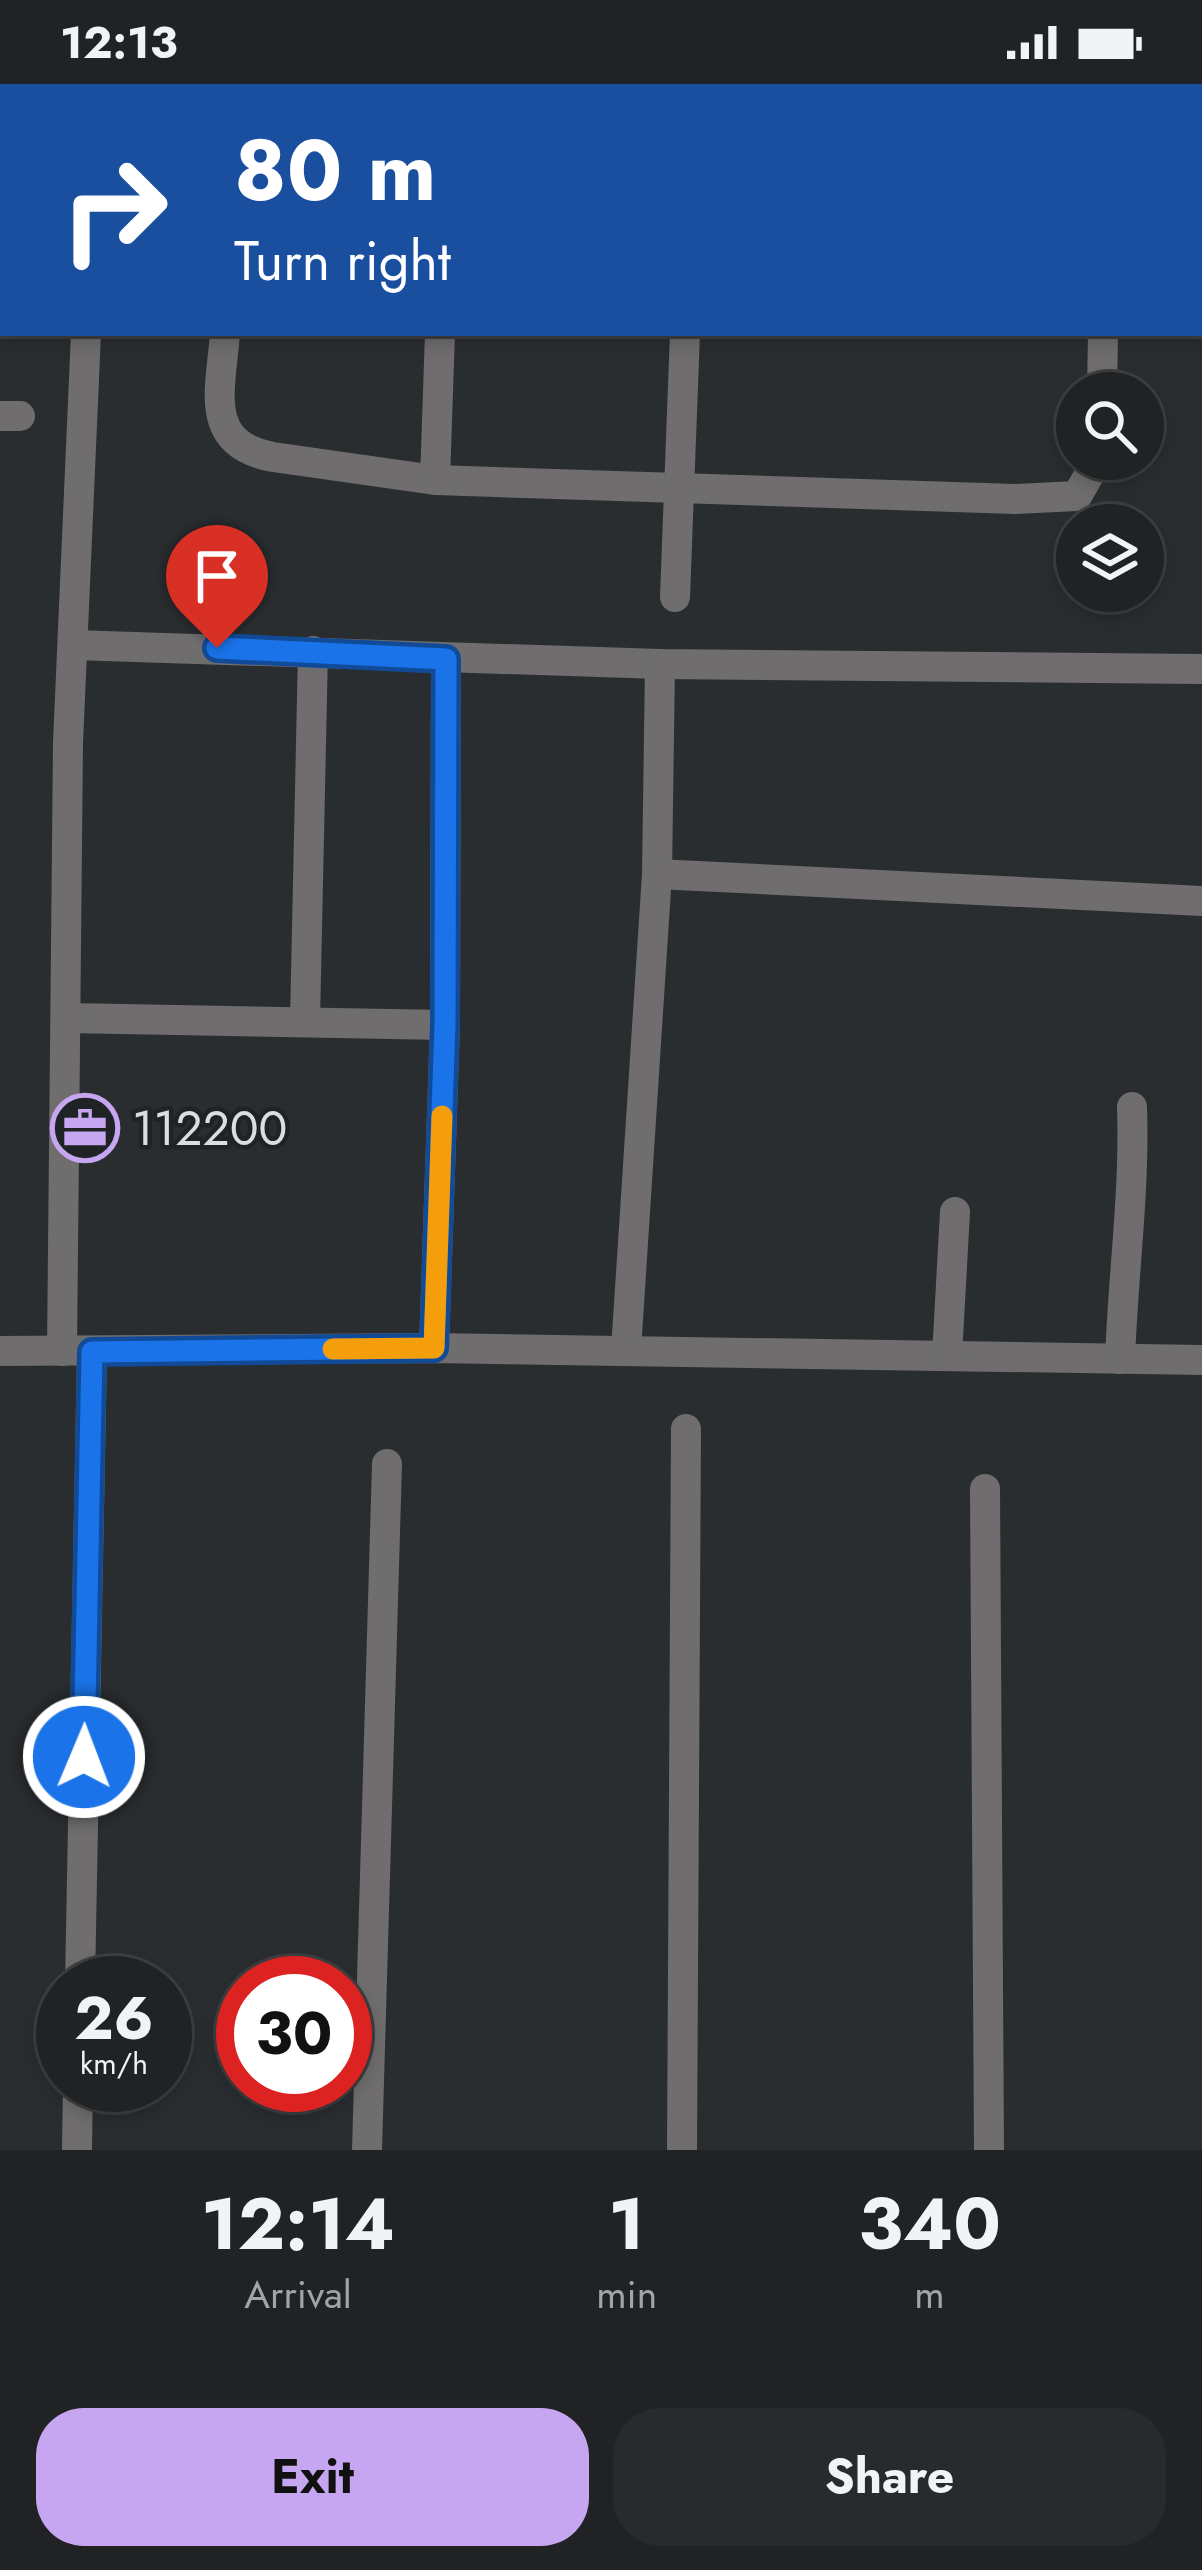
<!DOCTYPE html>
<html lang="en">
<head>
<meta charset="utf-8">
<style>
  :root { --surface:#202224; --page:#282a2c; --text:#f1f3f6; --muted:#a2a4a6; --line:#3d3f41; --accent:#c6a6f0 }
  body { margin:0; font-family:Jost,sans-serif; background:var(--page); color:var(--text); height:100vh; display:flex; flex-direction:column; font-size:45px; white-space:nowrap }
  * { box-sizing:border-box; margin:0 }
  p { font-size:39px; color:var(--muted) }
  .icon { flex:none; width:66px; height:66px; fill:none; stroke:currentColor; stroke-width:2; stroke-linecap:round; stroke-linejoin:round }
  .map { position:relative; height:2066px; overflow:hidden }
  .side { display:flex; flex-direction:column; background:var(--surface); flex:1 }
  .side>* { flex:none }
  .guide { position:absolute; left:0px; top:0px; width:1203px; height:252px; box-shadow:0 6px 18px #0003,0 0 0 3px var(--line); background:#1a4fa0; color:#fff; overflow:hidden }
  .tools { position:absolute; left:1056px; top:288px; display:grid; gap:24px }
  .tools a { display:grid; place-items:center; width:108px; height:108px; border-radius:50%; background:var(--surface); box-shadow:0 6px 18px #0003,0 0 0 3px var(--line); font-size:60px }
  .speed { position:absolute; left:36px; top:1872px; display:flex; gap:24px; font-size:60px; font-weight:700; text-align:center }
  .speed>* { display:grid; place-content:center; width:156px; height:156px; border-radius:50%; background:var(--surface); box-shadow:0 6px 18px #0003,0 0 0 3px var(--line); line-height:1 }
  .speed small { font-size:30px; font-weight:400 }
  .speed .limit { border:18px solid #d22; background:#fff; color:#111 }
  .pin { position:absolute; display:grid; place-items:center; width:102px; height:102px; color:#fff; margin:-123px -51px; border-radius:50% 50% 50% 0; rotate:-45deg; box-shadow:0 0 12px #0007 }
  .pin .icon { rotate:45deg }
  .me { position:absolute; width:132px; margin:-66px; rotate:1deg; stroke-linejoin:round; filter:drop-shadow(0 0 9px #0008) }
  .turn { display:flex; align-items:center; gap:42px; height:252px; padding:0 36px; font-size:54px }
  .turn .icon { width:156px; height:156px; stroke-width:2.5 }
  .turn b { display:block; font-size:84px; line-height:102px }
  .eta { display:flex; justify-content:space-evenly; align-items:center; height:204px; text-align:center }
  .eta b { font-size:72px; font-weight:700; line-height:84px }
  .cta { display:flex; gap:24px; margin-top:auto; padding:24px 36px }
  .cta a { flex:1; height:138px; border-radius:48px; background:var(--accent); color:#111; font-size:48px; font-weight:700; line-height:138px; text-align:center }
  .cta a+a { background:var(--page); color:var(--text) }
  .status { display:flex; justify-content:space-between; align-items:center; height:84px; padding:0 60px; background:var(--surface); direction:ltr }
  .status svg { height:33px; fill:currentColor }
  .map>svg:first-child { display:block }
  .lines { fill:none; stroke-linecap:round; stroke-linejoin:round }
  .minor { stroke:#6f6d6d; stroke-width:30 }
  .route-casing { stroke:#114b97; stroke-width:30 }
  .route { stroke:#1a73e8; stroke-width:21 }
  .slow { stroke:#f59e0b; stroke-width:21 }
  .labels { text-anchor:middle; stroke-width:9; stroke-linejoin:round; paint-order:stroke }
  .poi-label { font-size:48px; fill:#dbddde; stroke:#202326; text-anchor:start }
</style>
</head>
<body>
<div class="status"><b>12:13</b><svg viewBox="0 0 49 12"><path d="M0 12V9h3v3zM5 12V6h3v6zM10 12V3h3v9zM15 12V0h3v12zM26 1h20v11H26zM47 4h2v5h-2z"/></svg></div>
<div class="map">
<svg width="1202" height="2066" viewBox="0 0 1202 2066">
  <rect width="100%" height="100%" fill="#2a2d30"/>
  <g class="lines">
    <g class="minor">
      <polyline points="95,3 95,0"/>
      <polyline points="241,3 242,0"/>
      <polyline points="447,3 447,0"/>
      <polyline points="693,3 693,0"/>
      <polyline points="1106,3 1106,0"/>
      <polyline points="0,43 3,43"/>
      <path d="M225 249C221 305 202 360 273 373L435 396 1015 415 1077 412 1098 375"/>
      <polyline points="1102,309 1103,249"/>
      <polyline points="0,332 20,332"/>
      <polyline points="435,396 440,249"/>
      <polyline points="675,513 685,249"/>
      <polyline points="74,561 660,580 1202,585"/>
      <polyline points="660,580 657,790 1202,817"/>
      <polyline points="67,934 445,941 446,575"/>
      <polyline points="305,937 313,567"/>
      <polyline points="434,1264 445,941"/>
      <polyline points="626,1266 657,790"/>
      <polyline points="0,1267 434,1264 1202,1276"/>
      <polyline points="62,1267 68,659 86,249"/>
      <polyline points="947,1272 955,1128"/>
      <path d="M1120 1275C1123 1190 1135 1107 1132 1023"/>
      <polyline points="985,1405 989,2066"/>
      <polyline points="80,1899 92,1268"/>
      <polyline points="77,2066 78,2001"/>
      <polyline points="367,2066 387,1380"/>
      <polyline points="682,2066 686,1345"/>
    </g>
  </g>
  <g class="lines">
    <g class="route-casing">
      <polyline id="route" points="84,1673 92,1268 434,1264 445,940 446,575 217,564"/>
    </g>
    <use href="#route" class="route"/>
    <polyline class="slow" points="333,1265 434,1264 442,1032"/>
  </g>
  <defs>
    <g id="office-ring" transform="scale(3.45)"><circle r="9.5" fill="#202326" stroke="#c6a6f0" stroke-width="1.5"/><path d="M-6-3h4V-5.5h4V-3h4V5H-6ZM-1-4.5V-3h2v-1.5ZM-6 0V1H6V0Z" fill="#c6a6f0"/></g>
  </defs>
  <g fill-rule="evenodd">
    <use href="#office-ring" x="85" y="1044"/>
  </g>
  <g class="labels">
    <g class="poi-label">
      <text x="132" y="1061">112200</text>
    </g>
  </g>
</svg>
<div class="tools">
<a><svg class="icon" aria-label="search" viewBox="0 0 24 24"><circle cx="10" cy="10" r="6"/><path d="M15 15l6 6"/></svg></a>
<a><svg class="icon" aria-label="layers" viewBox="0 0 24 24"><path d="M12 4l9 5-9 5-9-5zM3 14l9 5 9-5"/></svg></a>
</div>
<div class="speed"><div>26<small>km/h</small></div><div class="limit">30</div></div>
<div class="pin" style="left:217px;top:564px;background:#d93025"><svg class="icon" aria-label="arrive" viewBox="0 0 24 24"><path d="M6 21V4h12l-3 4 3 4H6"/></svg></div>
<svg class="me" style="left:84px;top:1673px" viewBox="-20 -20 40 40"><circle r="17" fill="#1a73e8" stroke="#fff" stroke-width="3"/><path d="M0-11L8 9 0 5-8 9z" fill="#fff"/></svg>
<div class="guide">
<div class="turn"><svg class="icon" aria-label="right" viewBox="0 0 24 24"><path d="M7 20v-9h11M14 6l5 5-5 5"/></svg><div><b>80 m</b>Turn right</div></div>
</div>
</div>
<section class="side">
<div class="eta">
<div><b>12:14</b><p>Arrival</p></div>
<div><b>1</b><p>min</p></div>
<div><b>340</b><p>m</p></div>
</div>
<div class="cta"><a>Exit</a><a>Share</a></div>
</section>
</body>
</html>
